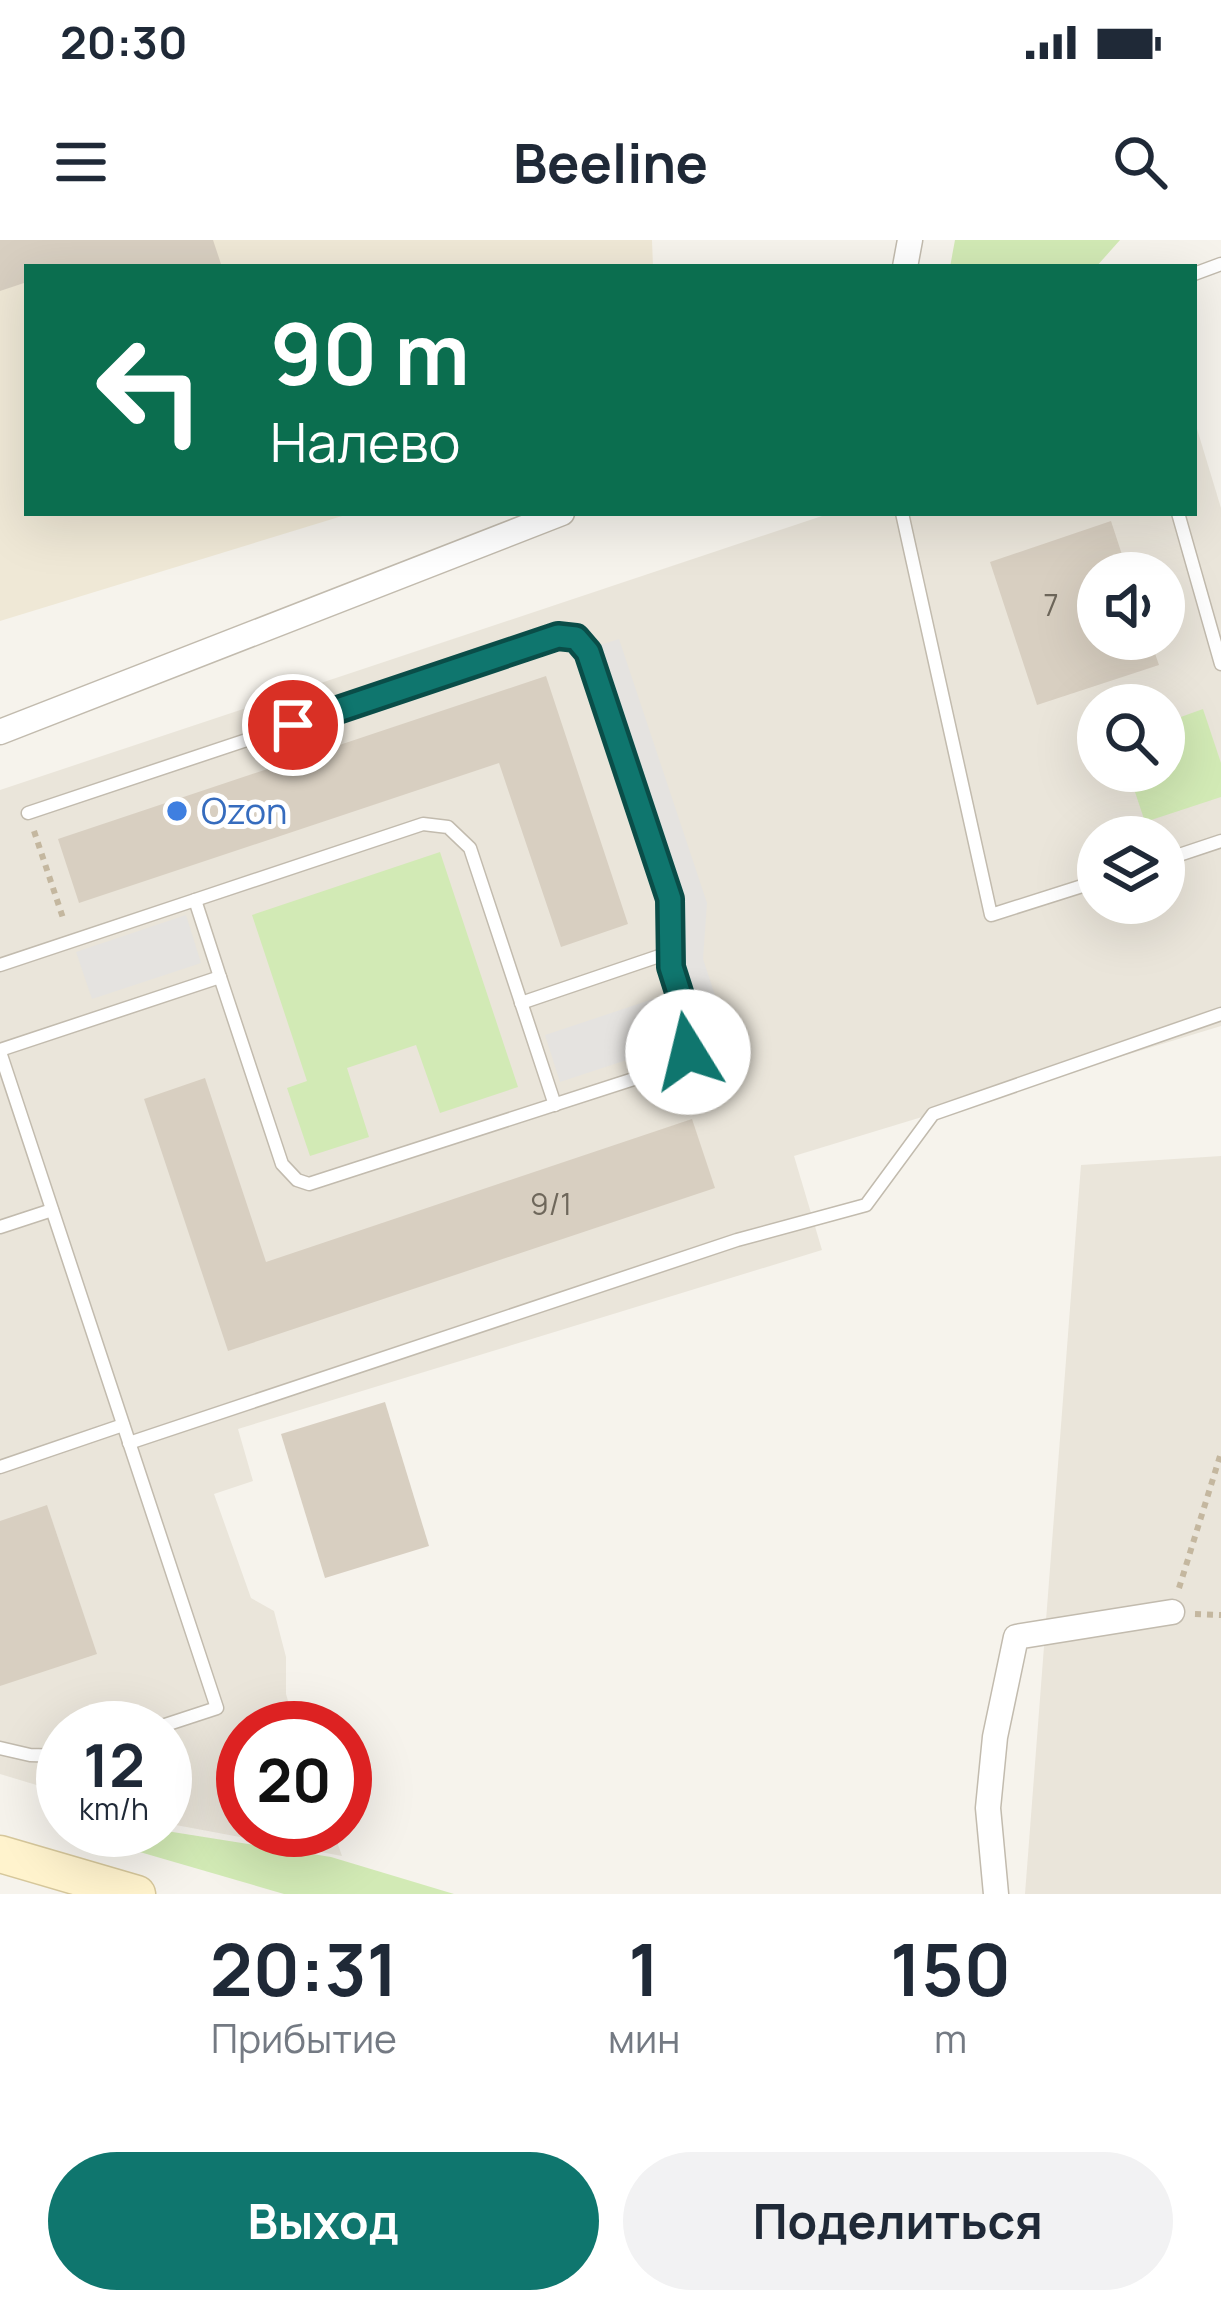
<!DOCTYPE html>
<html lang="ru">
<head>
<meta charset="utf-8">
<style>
  :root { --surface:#fff; --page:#f2f2f3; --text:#1f2937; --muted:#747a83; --accent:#0f766e }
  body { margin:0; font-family:Manrope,sans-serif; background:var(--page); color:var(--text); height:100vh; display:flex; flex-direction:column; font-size:45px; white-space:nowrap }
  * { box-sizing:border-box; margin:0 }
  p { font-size:39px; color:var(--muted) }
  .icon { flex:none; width:66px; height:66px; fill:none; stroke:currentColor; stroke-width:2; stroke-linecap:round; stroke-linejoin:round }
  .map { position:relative; height:1654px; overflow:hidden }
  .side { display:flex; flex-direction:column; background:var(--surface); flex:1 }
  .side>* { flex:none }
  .hud { position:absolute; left:24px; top:24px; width:1173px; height:252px; border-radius:0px; box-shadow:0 12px 48px #0002; background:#0b6e4f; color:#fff; overflow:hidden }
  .controls { position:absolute; left:1077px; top:312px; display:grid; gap:24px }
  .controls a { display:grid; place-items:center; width:108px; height:108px; border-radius:50%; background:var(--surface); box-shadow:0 12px 48px #0002; font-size:60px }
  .speed { position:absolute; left:36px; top:1461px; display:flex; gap:24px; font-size:60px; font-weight:700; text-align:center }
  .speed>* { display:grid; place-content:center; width:156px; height:156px; border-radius:50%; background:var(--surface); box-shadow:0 12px 48px #0002; line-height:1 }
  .speed small { font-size:30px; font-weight:400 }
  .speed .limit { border:18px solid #d22; background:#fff; color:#111 }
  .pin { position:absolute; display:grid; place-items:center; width:102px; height:102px; color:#fff; margin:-51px; border:6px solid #fff; border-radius:50%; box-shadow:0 3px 12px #0007 }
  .me { position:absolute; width:132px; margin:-66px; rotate:351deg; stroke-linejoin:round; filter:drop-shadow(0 0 9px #0008) }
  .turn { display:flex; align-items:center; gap:42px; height:252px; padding:0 48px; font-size:54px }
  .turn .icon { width:156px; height:156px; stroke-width:2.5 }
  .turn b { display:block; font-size:84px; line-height:102px }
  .eta { display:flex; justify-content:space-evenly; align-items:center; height:204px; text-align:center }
  .eta b { font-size:72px; font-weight:700; line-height:84px }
  .cta { display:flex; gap:24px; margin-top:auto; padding:24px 48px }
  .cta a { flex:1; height:138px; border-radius:72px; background:var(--accent); color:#fff; font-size:48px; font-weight:700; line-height:138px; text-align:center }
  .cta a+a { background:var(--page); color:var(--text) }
  .status { display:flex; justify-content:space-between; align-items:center; height:84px; padding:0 60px; background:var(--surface); direction:ltr }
  .status svg { height:33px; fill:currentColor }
  header { display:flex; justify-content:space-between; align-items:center; height:156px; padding:0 48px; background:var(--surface); font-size:54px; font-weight:700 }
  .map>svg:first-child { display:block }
  .residential { fill:#eae5da; fill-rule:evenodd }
  .education { fill:#efe8d6 }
  .green { fill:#d2eab5 }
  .parking { fill:#e5e3e0 }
  .building { fill:#d8cfc1 }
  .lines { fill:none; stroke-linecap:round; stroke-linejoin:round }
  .service-casing { stroke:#c2bbae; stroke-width:15 }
  .minor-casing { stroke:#c2bbae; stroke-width:27 }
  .secondary-casing { stroke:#d6c79b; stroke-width:39 }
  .path { stroke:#c4b79f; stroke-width:6; stroke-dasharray:6 6; stroke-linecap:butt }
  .service { stroke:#fff; stroke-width:12 }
  .minor { stroke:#fff; stroke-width:24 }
  .secondary { stroke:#fff3cd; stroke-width:36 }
  .route-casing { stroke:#0a4d48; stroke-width:30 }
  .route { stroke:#0f766e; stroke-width:21 }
  .shop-dot { fill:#3f7fe0; stroke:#fff; stroke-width:4.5 }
  .labels { text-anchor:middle; stroke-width:10; stroke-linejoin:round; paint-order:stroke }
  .number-label { font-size:30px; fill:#6e675b }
  .shop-label { font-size:36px; fill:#366cbe; stroke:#fff; text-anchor:start }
</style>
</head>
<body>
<div class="status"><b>20:30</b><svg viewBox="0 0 49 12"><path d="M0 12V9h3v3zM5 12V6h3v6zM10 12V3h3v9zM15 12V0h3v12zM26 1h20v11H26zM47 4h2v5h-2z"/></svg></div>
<header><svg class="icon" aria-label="menu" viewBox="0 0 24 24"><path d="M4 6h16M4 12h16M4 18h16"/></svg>Beeline<svg class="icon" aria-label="search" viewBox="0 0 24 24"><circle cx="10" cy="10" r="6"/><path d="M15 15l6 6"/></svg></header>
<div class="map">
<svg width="1221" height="1654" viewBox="0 0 1221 1654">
  <rect width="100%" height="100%" fill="#f6f3ec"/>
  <g class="residential">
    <path d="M1194 179 1221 268V786L794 916 822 1010 238 1189 253 1241 214 1254 251 1358 274 1371 286 1417V1454L296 1488H243V1590H333L342 1616 165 1583V1488H63V1553L0 1534V550L831 273H1194ZM1098 333H1164V399H1098ZM1098 465H1164V531H1098ZM1098 597H1164V663H1098Z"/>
    <polygon points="1221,916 1221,1654 1025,1654 1081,925"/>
  </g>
  <polygon class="education" points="0,0 652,0 653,27 27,27 27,273 352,273 0,381"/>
  <g class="green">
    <polygon points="955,0 1120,0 1096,27 950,27"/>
    <polygon points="1203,469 1221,523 1221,557 1145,582 1128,531 1164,531 1164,483"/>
    <polygon points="440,612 518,847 440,873 416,805 347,828 369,897 310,916 287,848 307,841 252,675"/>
    <polygon points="64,1590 160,1590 331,1617 454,1654 284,1654"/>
  </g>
  <g class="parking">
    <polygon points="619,399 707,663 703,719 736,819 715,827 680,721 683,666 597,406"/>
    <polygon points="186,675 201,723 92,759 76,712"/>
    <polygon points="662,756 678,803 560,842 545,795"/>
  </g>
  <g class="building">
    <polygon points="0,0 213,0 222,27 27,27 27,42 0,51"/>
    <polygon points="1111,281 1128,333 1098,333 1098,399 1150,399 1159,425 1037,465 990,322"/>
    <polygon points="546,436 628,684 561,707 499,523 79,663 58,599"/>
    <polygon points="205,838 266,1022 692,879 715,948 228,1111 144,859"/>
    <polygon points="385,1162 429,1306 325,1338 281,1194"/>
    <polygon points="47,1265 97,1414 0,1446 0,1281"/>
  </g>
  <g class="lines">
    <g class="service-casing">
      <g id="service">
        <polyline points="1194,34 1221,24"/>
        <polyline points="902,273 991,675 1098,641"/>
        <polyline points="1178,273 1221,424"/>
        <polyline points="1164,620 1221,601"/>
        <polyline points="195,660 423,584 448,587 470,608 555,865"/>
        <polyline points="0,725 195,660 220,737"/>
        <polyline points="521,763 671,712"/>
        <polyline points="0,810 220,737 282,924 297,940 309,944 677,825 692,803 672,727 670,659 588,412 576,398 558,396 28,573"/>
        <polyline points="0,812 217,1468 156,1488"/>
        <polyline points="0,987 52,970"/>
        <polyline points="129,1203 737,1000 866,965 933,874 1221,774"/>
        <polyline points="0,1227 123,1185"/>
        <polyline points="0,1508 30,1515 63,1516"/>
      </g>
    </g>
    <g class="minor-casing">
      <g id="minor">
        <polyline points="905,27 910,0"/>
        <polyline points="0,492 562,273"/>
        <polyline points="996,1654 988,1568 995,1497 1016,1397 1172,1372"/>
      </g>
    </g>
    <g class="secondary-casing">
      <polyline id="secondary" points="0,1614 137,1654"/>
    </g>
    <g class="path">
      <polyline points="34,591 64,681"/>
      <polyline points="1179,1348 1221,1213"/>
      <polyline points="1195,1374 1221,1375"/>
    </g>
    <use href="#service" class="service"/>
    <use href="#minor" class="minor"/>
    <use href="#secondary" class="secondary"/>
  </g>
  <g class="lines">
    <g class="route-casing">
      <polyline id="route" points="293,485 558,396 576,398 588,412 670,659 671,727 692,793 688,812"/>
    </g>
    <use href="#route" class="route"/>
  </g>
  <circle class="shop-dot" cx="177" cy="571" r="12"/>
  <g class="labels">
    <g class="number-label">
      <text x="1051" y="376">7</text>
      <text x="551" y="975">9/1</text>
    </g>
    <g class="shop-label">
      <text x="201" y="584">Ozon</text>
    </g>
  </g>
</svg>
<div class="controls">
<a><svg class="icon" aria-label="sound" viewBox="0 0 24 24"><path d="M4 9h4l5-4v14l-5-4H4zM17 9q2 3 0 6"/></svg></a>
<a><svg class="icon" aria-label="search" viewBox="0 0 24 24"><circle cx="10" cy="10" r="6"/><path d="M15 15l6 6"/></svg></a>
<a><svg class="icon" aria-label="layers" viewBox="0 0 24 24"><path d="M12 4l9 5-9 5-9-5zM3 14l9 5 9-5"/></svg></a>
</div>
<div class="speed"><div>12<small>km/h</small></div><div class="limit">20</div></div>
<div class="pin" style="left:293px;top:485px;background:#d93025"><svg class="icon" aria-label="arrive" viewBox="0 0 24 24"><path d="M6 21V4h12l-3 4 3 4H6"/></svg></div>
<svg class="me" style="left:688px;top:812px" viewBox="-20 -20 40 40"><circle r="19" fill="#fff"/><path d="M0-13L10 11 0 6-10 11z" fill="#0f766e"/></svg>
<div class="hud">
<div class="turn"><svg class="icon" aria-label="left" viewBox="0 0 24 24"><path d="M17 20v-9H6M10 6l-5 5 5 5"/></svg><div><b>90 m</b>Налево</div></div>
</div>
</div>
<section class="side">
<div class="eta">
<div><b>20:31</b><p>Прибытие</p></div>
<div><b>1</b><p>мин</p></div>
<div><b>150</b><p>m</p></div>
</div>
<div class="cta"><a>Выход</a><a>Поделиться</a></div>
</section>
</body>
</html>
